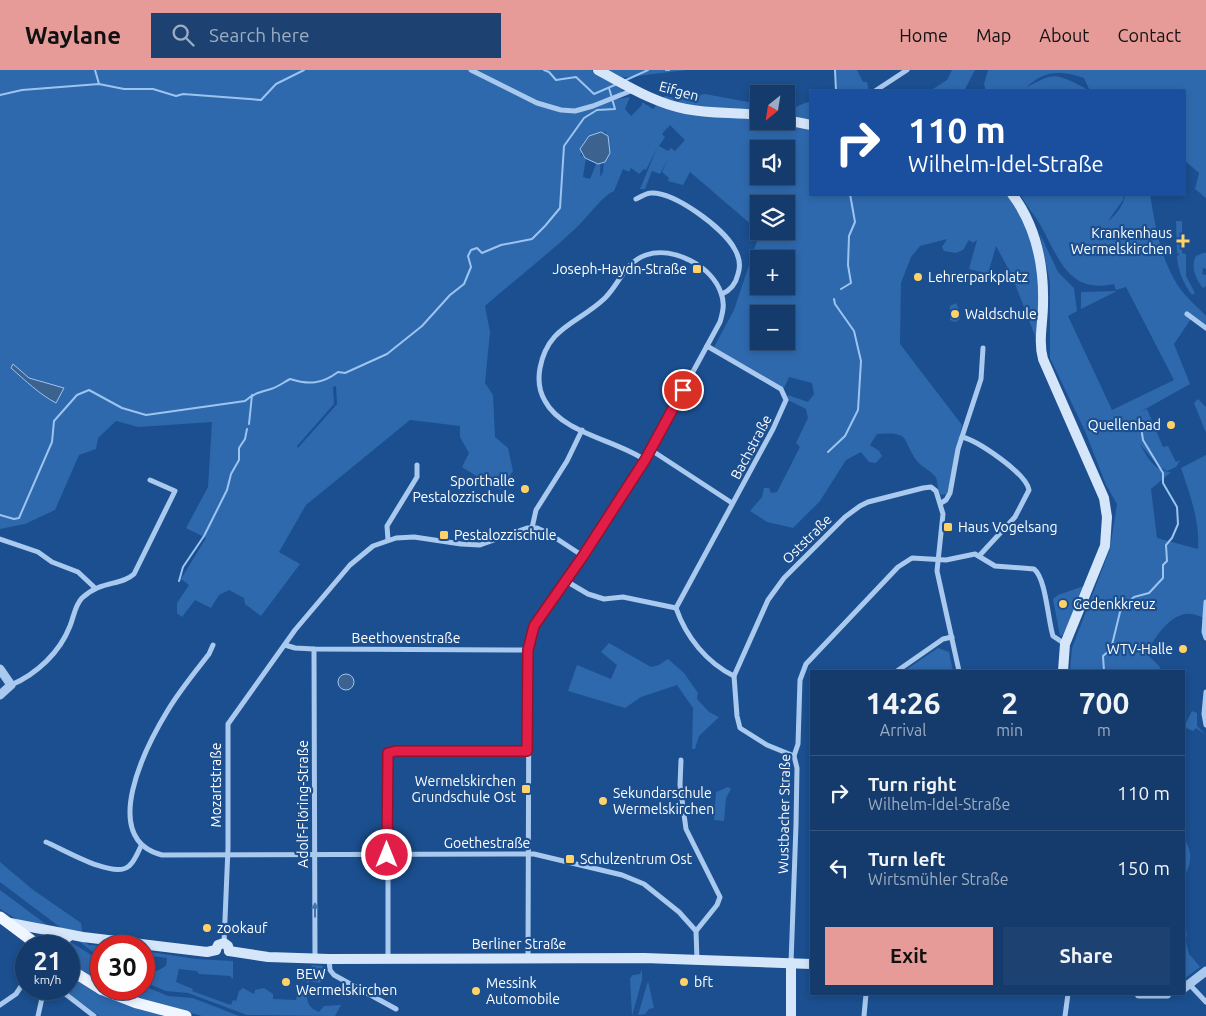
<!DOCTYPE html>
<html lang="en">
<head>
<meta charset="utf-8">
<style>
  :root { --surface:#143b6b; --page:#1d4271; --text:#f1f3f6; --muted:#9dadc1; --line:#33557e; --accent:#e69b98 }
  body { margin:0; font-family:Ubuntu,sans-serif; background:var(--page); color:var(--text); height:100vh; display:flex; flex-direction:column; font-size:19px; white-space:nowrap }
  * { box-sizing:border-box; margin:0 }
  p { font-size:16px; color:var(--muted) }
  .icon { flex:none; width:28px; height:28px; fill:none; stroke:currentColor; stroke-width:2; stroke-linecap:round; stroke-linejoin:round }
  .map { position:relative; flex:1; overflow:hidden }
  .side { position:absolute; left:810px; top:600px; width:375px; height:325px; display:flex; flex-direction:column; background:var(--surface); border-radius:0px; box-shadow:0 2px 8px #0003,0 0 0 1px var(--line) }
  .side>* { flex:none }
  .banner { position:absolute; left:810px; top:20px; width:375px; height:105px; border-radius:0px; box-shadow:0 2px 8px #0003,0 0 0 1px var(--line); background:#1a4fa0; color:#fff; overflow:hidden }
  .needle { width:32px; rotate:210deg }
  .tools { position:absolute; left:750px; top:15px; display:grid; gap:10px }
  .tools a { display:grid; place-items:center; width:45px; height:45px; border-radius:0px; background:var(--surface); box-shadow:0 2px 8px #0003,0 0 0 1px var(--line); font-size:25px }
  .speed { position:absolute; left:15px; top:865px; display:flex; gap:10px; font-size:25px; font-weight:700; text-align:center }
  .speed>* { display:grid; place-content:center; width:65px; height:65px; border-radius:50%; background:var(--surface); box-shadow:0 2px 8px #0003,0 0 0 1px var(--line); line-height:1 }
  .speed small { font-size:12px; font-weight:400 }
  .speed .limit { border:8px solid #d22; background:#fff; color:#111 }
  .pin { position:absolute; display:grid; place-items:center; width:42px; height:42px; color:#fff; margin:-21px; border:2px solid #fff; border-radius:50%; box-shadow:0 1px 5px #0007 }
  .me { position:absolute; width:55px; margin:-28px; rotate:0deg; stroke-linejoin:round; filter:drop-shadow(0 0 4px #0008) }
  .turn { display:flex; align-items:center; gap:18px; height:105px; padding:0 15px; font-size:22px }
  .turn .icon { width:65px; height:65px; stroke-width:2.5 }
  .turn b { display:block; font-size:35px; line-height:42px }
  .eta { display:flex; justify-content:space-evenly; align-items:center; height:85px; text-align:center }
  .eta b { font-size:30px; font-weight:700; line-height:35px }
  .action { display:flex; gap:10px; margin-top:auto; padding:10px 15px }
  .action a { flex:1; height:58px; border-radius:0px; background:var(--accent); color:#111; font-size:20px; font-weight:700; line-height:58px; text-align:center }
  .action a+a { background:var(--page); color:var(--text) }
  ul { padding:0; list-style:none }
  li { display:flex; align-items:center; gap:15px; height:75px; padding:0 15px; border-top:1px solid var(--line) }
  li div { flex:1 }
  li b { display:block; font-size:19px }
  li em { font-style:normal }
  header { display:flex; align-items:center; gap:30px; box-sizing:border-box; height:70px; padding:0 25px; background:var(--accent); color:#111 }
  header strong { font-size:24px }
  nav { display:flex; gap:28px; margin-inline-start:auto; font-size:18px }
  .search { width:350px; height:45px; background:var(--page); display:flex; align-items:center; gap:12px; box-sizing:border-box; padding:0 18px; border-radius:0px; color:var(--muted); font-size:19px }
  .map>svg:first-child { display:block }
  .green { fill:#2e69ad; fill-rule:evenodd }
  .water { fill:#3c6290; stroke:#9cc4f0 }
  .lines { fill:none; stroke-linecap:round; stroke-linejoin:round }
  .stream { stroke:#9cc4f0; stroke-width:2 }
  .minor { stroke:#a9c9ee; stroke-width:5 }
  .tertiary { stroke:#a9c9ee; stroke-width:9 }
  .secondary { stroke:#d6e6fa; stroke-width:10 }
  .primary { stroke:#f0f6ff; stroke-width:11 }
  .oneway { fill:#4674ac }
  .route-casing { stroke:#92132f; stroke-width:12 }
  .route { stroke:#e11d48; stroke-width:9 }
  .poi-dot { fill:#ffd166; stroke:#1b4f8f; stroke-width:2 }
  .labels { text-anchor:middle; stroke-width:4.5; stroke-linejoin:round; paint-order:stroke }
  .street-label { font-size:14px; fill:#fff; stroke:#1b4f8f }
  .poi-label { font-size:14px; fill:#fff; stroke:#1b4f8f; text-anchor:start }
</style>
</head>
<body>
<header>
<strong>Waylane</strong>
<div class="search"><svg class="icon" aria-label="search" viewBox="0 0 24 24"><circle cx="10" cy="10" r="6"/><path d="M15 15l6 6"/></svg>Search here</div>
<nav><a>Home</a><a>Map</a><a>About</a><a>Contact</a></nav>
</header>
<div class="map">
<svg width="1206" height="946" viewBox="0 0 1206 946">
  <rect width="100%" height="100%" fill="#1b4f8f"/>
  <g class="green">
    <path d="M0 0H591L622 19V23L612 30 630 27 625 39 631 46 642 35V32L653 39 665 26 679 29 705 24 759 34V51H786V39C795 40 802 32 811 32V124H1006C1042 171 1039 215 1037 271L1012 206 996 176 988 204 969 199 977 170 973 173 969 170 963 180 956 183 944 181 942 177 947 169 920 176 911 187 901 213 900 274 962 355 947 424 941 425C936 418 939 412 935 406 931 401 922 397 917 391 901 369 912 361 877 364L870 375 879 381 882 386 876 393 869 392 861 382 846 390 820 431 793 458 767 452 750 441 762 427 764 418H769L771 423 777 422 800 377 796 373 808 348 806 339 788 330V325L808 332 814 324 812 313 789 307 784 318 714 277 734 240 760 162 690 102 683 115 668 111 669 108 662 102 668 89 660 104 652 101 645 119H640L657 78 646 100 644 99 639 104 631 98 629 102 623 99 614 121C602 126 587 148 576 158 547 185 515 210 485 236L490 262 485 313 493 325 495 367 508 378 513 401 501 419 495 418 462 397 469 383 460 367V356L410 350 306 435 279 482 300 494 261 546 245 534 244 528 229 520 219 525 211 538 195 530 182 547 177 543V533L189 515 181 509 206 468 186 458 208 417 212 352 138 357 116 351 98 368 96 379 79 385 55 440 25 454 0 459ZM670 55 685 70 675 81 671 78 668 81 659 76 665 67 662 64ZM606 61 603 102 600 107 601 82 590 109 583 107 586 87 580 85C587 75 601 69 606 61ZM759 79H786V106H759ZM759 134H786V161H759ZM759 189H786V216H759ZM759 244H786V271H759ZM336 316 337 334 298 378 297 376 334 334 333 317Z"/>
    <polygon points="606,0 687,0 620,8"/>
    <polygon points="835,0 857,0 863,12 867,12 869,21 835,21"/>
    <polygon points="952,0 975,0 964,21 930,21 947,10"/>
    <path d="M988 0H1206V128L1195 119 1199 103 1184 90V21H1090L1084 8C1061 0 1043 0 1026 18 1055 2 1054 3 1085 18L1086 21H986L984 14Z"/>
    <path d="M1020 124H1124L1123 130 1108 151C1117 144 1124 135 1125 124H1150C1155 155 1160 187 1177 214 1184 226 1197 236 1206 246V255L1193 246 1174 274 1190 314 1140 342 1147 339 1163 377 1168 376 1176 392 1180 390 1176 397 1167 401 1159 397 1140 374C1147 387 1154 401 1171 402L1151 419 1157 468 1198 479C1200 451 1190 425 1181 398L1206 385V548C1200 547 1193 543 1187 544 1170 544 1152 570 1147 584L1160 597 1159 601H1070L1072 578 1110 479 1117 434 1106 415 1085 361 1050 288V213L1040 164 1058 202 1074 218 1077 241 1068 246 1112 340 1174 310 1126 217 1116 220 1114 214C1069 224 1059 189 1041 156 1035 145 1026 136 1020 124Z"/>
    <path d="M1176 151H1182V183L1186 184V206L1195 223 1192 225C1183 213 1178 201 1177 186L1180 184 1177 183Z"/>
    <path d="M1203 183H1206V199L1203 198 1202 204 1206 205V216L1203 218C1196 210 1190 196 1196 186Z"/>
    <polygon points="1117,221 1081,239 1081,222"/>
    <polygon points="956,233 961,244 959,250 955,252 950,250 950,236"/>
    <polygon points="1198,329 1206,337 1206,363 1194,333"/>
    <polygon points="1084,516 1063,565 1060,566 1053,529 1058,525"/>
    <polygon points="609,573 651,597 659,595 668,589 684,603 698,623 697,629 709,642 719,647 699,666 695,679 692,679 693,638 677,615 641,627 625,638 568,621 577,595 611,609 617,595 601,582"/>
    <polygon points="938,578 949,582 953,601 904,601"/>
    <polygon points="1192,641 1197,643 1197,656 1206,665 1196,658 1193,661 1184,657"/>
    <polygon points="728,717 731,719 726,728 724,751 714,750 716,722"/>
    <path d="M1184 769C1192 779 1192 792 1186 803L1184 802Z"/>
    <polygon points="0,792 32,819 81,853 82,861 67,859 89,875 108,876 101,876 101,888 0,812"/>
    <polygon points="0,820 51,858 23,853 0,839"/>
    <polygon points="1184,846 1187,866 1185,868 1189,884 1200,897 1184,909"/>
    <polygon points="69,871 101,891 101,914 69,893 69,876 66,876"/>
    <path d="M144 881 196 889 233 891V909L230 906 199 904 197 901 179 899 176 912 193 919 192 921 231 935 233 930 236 931 239 921 243 918 254 924 255 920 264 918 273 924V929L296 930 297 925 305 921 307 911H303L302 908 312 895 323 896 325 903 320 913 309 911C306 925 304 936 319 942L324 936 341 935 335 946 247 945 188 923 166 921 144 912V904L147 900 144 893 157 901 166 896 167 888 144 885Z"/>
    <polygon points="642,900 642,910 632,946 630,908 633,905 640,904"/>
    <polygon points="69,906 93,920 172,946 99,946 63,919 69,919"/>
    <polygon points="648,911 654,938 649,939 645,944 638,945"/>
    <polygon points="144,916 168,926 193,928 239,946 202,946 140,930 111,919 144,919"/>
  </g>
  <g class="water">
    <polygon points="601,62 608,66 610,83 605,92 598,94 585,88 580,79 589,66"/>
    <path d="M13 294 29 308 64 318 56 333C39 324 26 311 11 298Z"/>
    <circle cx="346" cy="612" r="8"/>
  </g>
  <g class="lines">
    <g class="stream">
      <polyline points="95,0 99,14"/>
      <polyline points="544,0 549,2 556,10 576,7 594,24 617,14"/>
      <polyline points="666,0 669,0"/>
      <polyline points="835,0 836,21"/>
      <polyline points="626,10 648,0"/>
      <polyline points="0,25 22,20 99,14 124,19 153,19 176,26 183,24 261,30 276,14 304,0"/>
      <polyline points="841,219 851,213 848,195 849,166 855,152 850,124"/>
      <polyline points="249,354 252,325"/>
      <polyline points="828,382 845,366 858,340 861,291 854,261 835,234 834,229"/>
      <path d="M0 445 14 449 19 448 52 372 54 351 77 325 89 320 122 338 146 345 245 331C254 323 261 322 271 319 278 317 284 312 290 309 309 315 322 314 338 302L345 303 387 284 422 256 450 225 464 214 471 197 468 186 471 180 477 178 482 183 501 175 532 169 545 156 560 138 564 76 584 48 597 40 615 39 609 18"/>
      <polyline points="179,511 183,497 204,466 227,420 231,404 239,390 239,378 245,369 247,359"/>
      <polyline points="1104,601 1103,586 1111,579 1120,542 1127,533 1134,527 1149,523 1163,508 1163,495 1167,491 1166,475 1172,468 1178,454 1177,437 1163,413 1163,403 1143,370 1140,350"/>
    </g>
    <g class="minor">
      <polyline points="471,0 537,33 561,40 575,41 593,36 633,20"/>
      <polyline points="875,21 907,0"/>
      <path d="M636 129C641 127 646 123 651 123 675 122 723 158 734 178 739 186 741 195 738 204 736 213 731 220 722 224"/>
      <polyline points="1187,244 1206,258"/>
      <path d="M962 367C978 371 1026 403 1029 420L1015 447 979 486"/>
      <polyline points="651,380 732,433"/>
      <polyline points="941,433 946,430 950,423 958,379 981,309 983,278"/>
      <polyline points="532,458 536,440 567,391 582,360"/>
      <polyline points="0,469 38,482 52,492 78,502 94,517"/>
      <polyline points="388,470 387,456 417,407 417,395"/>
      <polyline points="566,511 588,524 604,529 623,527 676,538"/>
      <polyline points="1206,532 1204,562 1206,568"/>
      <polyline points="676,538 773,359 786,330 781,319 707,276"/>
      <path d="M676 538C686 567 707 593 734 606"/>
      <path d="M213 575 209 584C195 602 180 620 168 640 146 676 98 769 162 785L534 784 622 805 644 814 679 842 696 861 697 890"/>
      <polyline points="285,575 295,578 314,579 528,580"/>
      <polyline points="314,579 315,888"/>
      <polyline points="897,601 943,569 952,567"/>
      <path d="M11 615C37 604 60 582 70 556 74 546 75 535 82 528 101 510 121 516 134 504L175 421 150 410"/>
      <polyline points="1206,622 1204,644 1206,655"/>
      <polyline points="794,686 767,675 740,658 737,646 734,606 768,530 784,508 845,447 860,436 868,432 923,418 931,417 936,421 943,444 937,501 959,601"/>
      <polyline points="681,690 680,715 686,759 720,827 717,835 696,861"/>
      <path d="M46 772C61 778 114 810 129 796 135 791 138 782 141 776"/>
      <polyline points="224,873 228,778 228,654 295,560 350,495 373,476 396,468 414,467 461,474 480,475 527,458 537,458 548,463 583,486"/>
      <path d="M528 888 529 571 538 548 583 486 645 390 720 252C723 242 725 233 721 223 712 196 673 176 646 185 624 193 620 213 605 228 578 254 548 256 540 298 538 309 539 321 545 331 562 363 616 370 645 390"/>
      <polyline points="329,889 330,900 334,905 396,939"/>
      <polyline points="388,889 388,683 396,681 527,681"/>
      <path d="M791 893 796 755 797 698 794 686 798 674 800 610 806 594 898 497 912 488 946 490 975 484 995 496 1034 499C1046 508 1048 551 1053 566L1065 574"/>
      <polyline points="1190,915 1206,932"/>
      <polyline points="59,919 94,946"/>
      <polyline points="0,935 16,924 26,909"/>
      <polyline points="38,946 44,919"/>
      <polyline points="864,946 866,924"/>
      <polyline points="1065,946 1068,924"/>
    </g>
    <g class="tertiary">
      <polyline points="0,599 11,615 0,625"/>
      <polyline points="1184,918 1206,901"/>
      <polyline points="1139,924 1167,924"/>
    </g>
    <g class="secondary">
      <path d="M598 0C626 15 654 33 686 39 710 44 735 42 759 45"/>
      <polyline points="786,50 811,55"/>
      <path d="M1012 124C1036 156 1044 195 1043 234 1043 253 1038 271 1043 289L1104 428 1107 447 1105 476 1065 574 1063 601"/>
      <polyline points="10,853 83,867 207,882 216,880"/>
      <polyline points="42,876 61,863"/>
      <polyline points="54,876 71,865"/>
      <polyline points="216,880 218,875 224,873 228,876 229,881"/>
      <polyline points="229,881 268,887 329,889 644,888 811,894"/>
      <polyline points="791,946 791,893"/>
    </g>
    <g class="primary">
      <polyline points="0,847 39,876"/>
      <polyline points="69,899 101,919"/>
      <polyline points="101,919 137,933 186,946"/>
    </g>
  </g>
  <defs><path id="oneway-solid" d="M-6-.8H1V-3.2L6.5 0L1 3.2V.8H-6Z" transform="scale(1.25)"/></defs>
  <use class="oneway" href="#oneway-solid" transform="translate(315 840) rotate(-90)"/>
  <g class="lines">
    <g class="route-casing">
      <polyline id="route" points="387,785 388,683 396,681 527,681 528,580 534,556 583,486 645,390 683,320"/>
    </g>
    <use href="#route" class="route"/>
  </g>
  <g class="poi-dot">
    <path d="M1180.5 163.5h5v5h5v5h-5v5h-5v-5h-5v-5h5z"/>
    <rect x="692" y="194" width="10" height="10" rx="2.5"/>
    <circle cx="918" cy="207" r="5"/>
    <circle cx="955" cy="244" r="5"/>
    <circle cx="1171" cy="355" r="5"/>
    <circle cx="525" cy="419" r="5"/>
    <rect x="943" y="452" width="10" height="10" rx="2.5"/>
    <rect x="439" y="460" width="10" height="10" rx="2.5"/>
    <circle cx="1063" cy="534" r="5"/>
    <circle cx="1183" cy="579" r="5"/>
    <rect x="521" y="714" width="10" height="10" rx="2.5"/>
    <circle cx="603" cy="731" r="5"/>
    <rect x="565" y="784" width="10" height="10" rx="2.5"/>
    <circle cx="207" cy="858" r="5"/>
    <circle cx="286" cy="912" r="5"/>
    <circle cx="684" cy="912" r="5"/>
    <circle cx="476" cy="921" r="5"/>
  </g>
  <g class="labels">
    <g class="street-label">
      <text transform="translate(679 21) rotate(15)" y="5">Eifgen</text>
      <text transform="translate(751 377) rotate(-62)" y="5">Bachstraße</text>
      <text transform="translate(807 469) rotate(-45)" y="5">Oststraße</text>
      <text x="406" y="573">Beethovenstraße</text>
      <text transform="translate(216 715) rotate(-90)" y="5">Mozartstraße</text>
      <text transform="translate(303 734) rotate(-90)" y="5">Adolf-Flöring-Straße</text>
      <text transform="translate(784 744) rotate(-89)" y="5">Wustbacher Straße</text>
      <text x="487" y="778">Goethestraße</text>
      <text x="519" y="879">Berliner Straße</text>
    </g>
    <g class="poi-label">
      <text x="1172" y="168" text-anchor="end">Krankenhaus<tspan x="1172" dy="16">Wermelskirchen</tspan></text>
      <text x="687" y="204" text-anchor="end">Joseph-Haydn-Straße</text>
      <text x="928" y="212">Lehrerparkplatz</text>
      <text x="965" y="249">Waldschule</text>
      <text x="1161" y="360" text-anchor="end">Quellenbad</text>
      <text x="515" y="416" text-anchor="end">Sporthalle<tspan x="515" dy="16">Pestalozzischule</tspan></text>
      <text x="958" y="462">Haus Vogelsang</text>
      <text x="454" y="470">Pestalozzischule</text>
      <text x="1073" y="539">Gedenkkreuz</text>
      <text x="1173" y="584" text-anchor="end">WTV-Halle</text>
      <text x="516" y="716" text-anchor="end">Wermelskirchen<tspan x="516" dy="16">Grundschule Ost</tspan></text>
      <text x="613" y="728">Sekundarschule<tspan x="613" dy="16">Wermelskirchen</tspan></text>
      <text x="580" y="794">Schulzentrum Ost</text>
      <text x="217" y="863">zookauf</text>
      <text x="296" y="909">BEW<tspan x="296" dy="16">Wermelskirchen</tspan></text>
      <text x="694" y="917">bft</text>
      <text x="486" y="918">Messink<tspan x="486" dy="16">Automobile</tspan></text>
    </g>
  </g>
</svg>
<div class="tools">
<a><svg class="needle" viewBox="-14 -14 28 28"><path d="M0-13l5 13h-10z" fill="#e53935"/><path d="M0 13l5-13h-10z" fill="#9dadc1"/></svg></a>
<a><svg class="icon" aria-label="sound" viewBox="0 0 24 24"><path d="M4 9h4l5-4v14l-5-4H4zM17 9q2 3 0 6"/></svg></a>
<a><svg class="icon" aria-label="layers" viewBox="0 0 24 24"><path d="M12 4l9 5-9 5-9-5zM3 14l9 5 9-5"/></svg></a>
<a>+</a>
<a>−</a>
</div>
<div class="speed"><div>21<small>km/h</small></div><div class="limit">30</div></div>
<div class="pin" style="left:683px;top:320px;background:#d93025"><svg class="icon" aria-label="arrive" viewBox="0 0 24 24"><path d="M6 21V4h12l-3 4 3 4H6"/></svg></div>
<svg class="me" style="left:387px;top:785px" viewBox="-20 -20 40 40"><circle r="17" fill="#e11d48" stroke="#fff" stroke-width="3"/><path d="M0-11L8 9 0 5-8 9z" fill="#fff"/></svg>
<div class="banner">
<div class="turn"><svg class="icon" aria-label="right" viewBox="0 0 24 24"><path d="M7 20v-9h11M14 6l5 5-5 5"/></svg><div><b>110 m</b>Wilhelm-Idel-Straße</div></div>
</div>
<section class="side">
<div class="eta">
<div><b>14:26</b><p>Arrival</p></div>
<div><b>2</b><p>min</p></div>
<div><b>700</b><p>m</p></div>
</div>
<ul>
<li><svg class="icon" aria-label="right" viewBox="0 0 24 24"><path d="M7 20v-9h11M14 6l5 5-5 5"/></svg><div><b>Turn right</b><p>Wilhelm-Idel-Straße</p></div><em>110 m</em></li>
<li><svg class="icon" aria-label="left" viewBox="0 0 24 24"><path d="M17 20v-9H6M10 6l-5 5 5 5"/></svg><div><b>Turn left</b><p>Wirtsmühler Straße</p></div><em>150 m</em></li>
</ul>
<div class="action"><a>Exit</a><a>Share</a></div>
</section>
</div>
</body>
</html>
